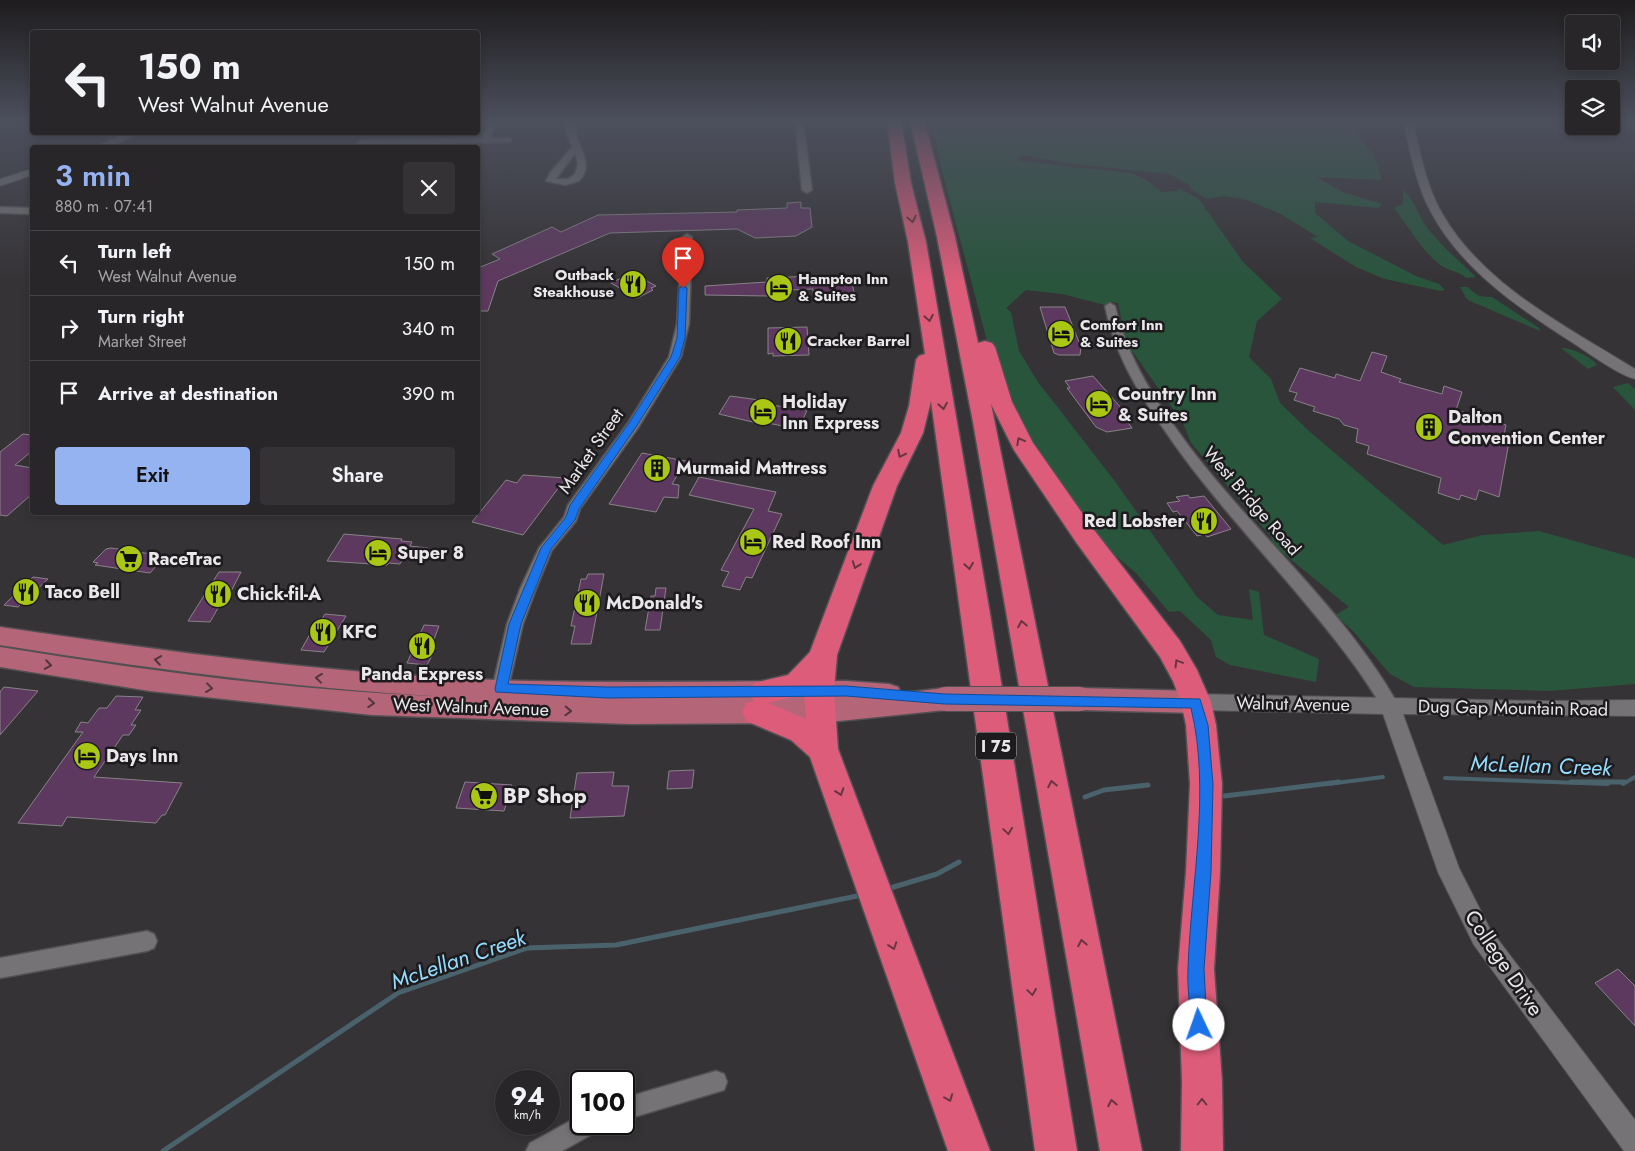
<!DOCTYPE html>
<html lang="en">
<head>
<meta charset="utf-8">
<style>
  :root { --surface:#282628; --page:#343234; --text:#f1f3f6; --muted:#a5a5a8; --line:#444345; --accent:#95b2f1 }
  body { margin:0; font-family:Jost,sans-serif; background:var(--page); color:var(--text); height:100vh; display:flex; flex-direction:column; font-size:19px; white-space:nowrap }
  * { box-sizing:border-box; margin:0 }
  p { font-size:16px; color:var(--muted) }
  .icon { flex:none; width:28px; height:28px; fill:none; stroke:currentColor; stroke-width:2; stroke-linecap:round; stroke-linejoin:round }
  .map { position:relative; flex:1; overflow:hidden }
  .side { position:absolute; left:30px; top:145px; width:450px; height:370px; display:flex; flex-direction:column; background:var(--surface); border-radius:5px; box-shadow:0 2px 8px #0003,0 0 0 1px var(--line) }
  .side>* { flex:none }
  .top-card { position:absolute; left:30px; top:30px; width:450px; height:105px; border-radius:5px; box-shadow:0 2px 8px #0003,0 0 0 1px var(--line); background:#282628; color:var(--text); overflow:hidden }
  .fabs { position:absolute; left:1565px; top:15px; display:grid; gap:10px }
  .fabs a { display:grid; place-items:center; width:55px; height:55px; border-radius:5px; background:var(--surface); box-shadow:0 2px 8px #0003,0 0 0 1px var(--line); font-size:25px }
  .speed { position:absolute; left:495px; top:1070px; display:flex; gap:10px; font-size:25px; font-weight:700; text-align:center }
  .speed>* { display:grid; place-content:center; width:65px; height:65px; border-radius:50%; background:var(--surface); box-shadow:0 2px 8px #0003,0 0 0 1px var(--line); line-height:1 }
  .speed small { font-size:12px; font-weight:400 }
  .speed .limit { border:2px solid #111; border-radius:8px; background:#fff; color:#111 }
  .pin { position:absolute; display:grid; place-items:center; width:42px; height:42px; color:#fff; margin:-51px -21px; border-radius:50% 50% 50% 0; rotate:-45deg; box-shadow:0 0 5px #0007 }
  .pin .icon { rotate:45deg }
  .me { position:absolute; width:55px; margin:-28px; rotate:357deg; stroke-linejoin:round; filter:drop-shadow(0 0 4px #0008) }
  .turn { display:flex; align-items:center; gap:18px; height:105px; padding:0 25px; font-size:22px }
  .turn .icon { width:65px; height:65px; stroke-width:2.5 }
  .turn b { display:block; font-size:35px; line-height:42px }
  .round { display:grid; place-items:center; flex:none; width:52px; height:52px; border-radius:5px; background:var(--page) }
  .headline { display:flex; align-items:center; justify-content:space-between; height:85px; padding:0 25px }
  h1 { font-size:30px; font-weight:600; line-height:38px; color:var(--accent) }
  .cta { display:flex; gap:10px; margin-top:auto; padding:10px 25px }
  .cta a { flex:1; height:58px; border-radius:5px; background:var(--accent); color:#111; font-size:20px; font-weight:600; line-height:58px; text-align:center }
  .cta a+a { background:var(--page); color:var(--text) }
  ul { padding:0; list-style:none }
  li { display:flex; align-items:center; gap:15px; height:65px; padding:0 25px; border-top:1px solid var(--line) }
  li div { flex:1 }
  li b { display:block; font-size:19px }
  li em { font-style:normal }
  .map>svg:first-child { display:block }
  .green { fill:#29553d }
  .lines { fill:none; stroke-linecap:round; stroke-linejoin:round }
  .stream-far1 { stroke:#49626c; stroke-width:4 }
  .stream { stroke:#49626c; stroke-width:5 }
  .building { fill:#5e395f; stroke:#878387 }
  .minor-casing { stroke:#525053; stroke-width:3 }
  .tertiary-casing { stroke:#525053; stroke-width:2 }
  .primary-casing { stroke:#525053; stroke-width:3 }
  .motorway-casing { stroke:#525053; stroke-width:3 }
  .minor { fill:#767376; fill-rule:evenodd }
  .tertiary { fill:#767376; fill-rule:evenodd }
  .primary { fill:#b46578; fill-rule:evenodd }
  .motorway { fill:#dd5c7a; fill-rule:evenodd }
  .primary-bridge-casing { stroke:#525053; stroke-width:26; stroke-linecap:butt }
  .primary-bridge { stroke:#b46578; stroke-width:24 }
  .oneway { stroke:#6a3542 }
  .oneway2 { stroke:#52353d }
  .route { fill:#1a73e8; stroke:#114b97 }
  .labels { text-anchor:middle; stroke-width:5; stroke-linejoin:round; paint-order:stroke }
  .far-poi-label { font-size:15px; font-weight:bold; fill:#e9e7e9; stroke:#1d1b1d; text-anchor:start }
  .shield { fill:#1d1b1d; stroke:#acaaac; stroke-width:1 }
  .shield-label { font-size:16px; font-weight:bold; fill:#e9e7e9 }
  .poi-label { font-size:18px; font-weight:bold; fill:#e9e7e9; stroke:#1d1b1d; text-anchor:start }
  .street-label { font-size:18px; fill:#e9e7e9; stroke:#1d1b1d }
  .near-poi-label { font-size:21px; font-weight:bold; fill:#e9e7e9; stroke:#1d1b1d; text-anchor:start }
  .near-street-label { font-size:21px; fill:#e9e7e9; stroke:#1d1b1d }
  .near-water-label { font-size:22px; font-style:italic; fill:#94dcfe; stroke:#1d1b1d }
</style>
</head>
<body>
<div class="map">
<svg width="1635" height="1151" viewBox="0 0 1635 1151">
  <rect width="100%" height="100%" fill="#363336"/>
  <g class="green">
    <polygon points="932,120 1360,120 1362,123 1352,129 1373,154 1382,180 1316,177 1343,192 1382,204 1379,208 1315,202 1315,213 1348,241 1416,276 1439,284 1445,290 1440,291 1385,279 1356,267 1310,238 1318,237 1279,213 1244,199 1224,196 1207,199 1192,190 1188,184 1169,174 1064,163 1023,155 1017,160 1025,162 1131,173 1148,181 1162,192 1178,191 1179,188 1199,199 1243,262 1282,299 1257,321 1249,357 1271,379 1280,403 1309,431 1443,545 1483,535 1539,531 1635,558 1635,684 1550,691 1414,687 1390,674 1353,631 1335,615 1349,607 1273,545 1271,537 1191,443 1183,423 1132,351 1134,345 1125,337 1118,303 1111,302 1105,305 1062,294 1026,290 1006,308 1011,312 1019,351 1038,382 1114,480 1197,597 1218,615 1253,620 1249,589 1259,592 1264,635 1319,659 1316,682 1230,665 1216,657 1211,640 1180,611 1169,612 1136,573 1103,545 1047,476 996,375 942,171"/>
    <path d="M1403 190C1414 198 1418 216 1428 229 1442 246 1459 261 1476 277L1467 278C1458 271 1448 271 1439 264 1421 249 1408 226 1394 208L1403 204Z"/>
    <path d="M1460 287H1468C1476 296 1481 297 1492 297L1539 328 1540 331 1470 301 1466 298Z"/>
    <path d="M1561 348C1572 348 1590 356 1597 365L1588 369Z"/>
    <polygon points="1628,383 1635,389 1635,410 1613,387"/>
  </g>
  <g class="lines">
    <g class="stream-far1">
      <polyline points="1445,778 1608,784"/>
      <polyline points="1328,784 1383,777"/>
      <polyline points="1623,784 1635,777"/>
    </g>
    <g class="stream">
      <polyline points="1571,782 1625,782"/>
      <polyline points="1224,796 1339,782"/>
      <polyline points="1085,797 1104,790 1148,785"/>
      <polyline points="887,889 937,874 959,862"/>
      <polyline points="163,1151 398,993 527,948 616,945 862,895"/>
    </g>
  </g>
  <g class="building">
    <polygon points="801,202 801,208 810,208 812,227 796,236 755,238 737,229 610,233 498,281 488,311 478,311 478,268 500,259 492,254 552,227 561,232 598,215 737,212 737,210 787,208 787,203"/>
    <polygon points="632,273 656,286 651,288 653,290 637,298 611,283"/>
    <polygon points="812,276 813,281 852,280 854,293 813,294 813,289 769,291 769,296 705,295 705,286 767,282 767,278"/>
    <polygon points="1040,307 1065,307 1081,347 1080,355 1059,355 1054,353"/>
    <polygon points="807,327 809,355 773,356 773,353 768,354 768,328"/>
    <polygon points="1372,352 1387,356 1381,372 1401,379 1399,382 1442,394 1444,386 1462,392 1456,410 1506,425 1503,440 1509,442 1499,497 1479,490 1476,500 1461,495 1459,500 1438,493 1441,478 1367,454 1369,446 1356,442 1358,429 1344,425 1339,419 1313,411 1315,407 1294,400 1297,393 1289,391 1300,368 1335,378 1336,374 1360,381"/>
    <polygon points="1093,376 1122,409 1119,410 1132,428 1107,432 1096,427 1067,388 1070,388 1065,381"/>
    <polygon points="730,396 752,399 772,402 771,405 807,410 799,429 762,422 761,424 719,414"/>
    <polygon points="23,434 32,435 32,451 15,465 32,468 32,494 7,516 0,515 0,452"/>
    <polygon points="642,453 686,461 672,484 679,485 678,498 664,497 656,512 609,504"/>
    <polygon points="523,475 566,478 523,535 472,522 506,480 517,483"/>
    <polygon points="699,477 776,492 768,511 782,514 752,578 746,577 740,590 722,586 729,572 721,570 754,509 689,495"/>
    <polygon points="1188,495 1190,498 1204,496 1231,529 1207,537 1205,534 1197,536 1177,511 1173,512 1167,503 1180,501 1176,497"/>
    <polygon points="344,534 402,539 401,541 412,542 410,546 428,548 420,560 403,559 400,564 389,563 387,565 327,561"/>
    <polygon points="111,548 165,556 150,573 95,565 98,563 93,562 106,549"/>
    <polygon points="219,572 241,572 226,601 222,601 210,622 188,621"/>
    <polygon points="588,574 604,574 591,644 571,644 575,626 571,626 581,579 586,579"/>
    <polygon points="33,577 48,579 18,607 4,605"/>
    <polygon points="656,588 666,588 660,630 645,630 651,596 655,596"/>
    <polygon points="325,614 346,616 324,652 301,650 314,627 317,627"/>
    <polygon points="424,625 439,626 431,647 436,648 427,665 407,663"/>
    <polygon points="4,687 38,691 0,735 0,692"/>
    <polygon points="116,696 143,697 135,710 141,710 131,725 136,725 129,735 123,735 94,777 182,783 165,815 162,815 156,823 67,817 62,826 18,823 83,732 75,732 81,722 88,723 99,708 107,708"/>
    <polygon points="694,770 692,788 667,789 669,771"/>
    <polygon points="614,772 612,786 629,786 624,816 570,818 577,773"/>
    <polygon points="465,782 512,785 504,811 456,808"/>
    <polygon points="1618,969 1635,986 1635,1026 1595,983"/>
  </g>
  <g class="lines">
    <g class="minor-casing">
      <g id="minor">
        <polygon points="490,120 498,120 490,138 511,138 511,142 361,146 357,143 361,140 482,138"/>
        <path d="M567 120H575C571 142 598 161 579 181L565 185 546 181 550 173 572 147 566 132ZM575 153 578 164 575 174 568 179H556Z"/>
        <polygon points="795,120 803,120 812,190 807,193 802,190"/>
        <polygon points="0,207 32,208 32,214 0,213"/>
        <polygon points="687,234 692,237 689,324 681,357 638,428 580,509 576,521 552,550 536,589 523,624 506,698 504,703 498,705 492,703 490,698 507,624 520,589 539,548 564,517 568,505 628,423 669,357 677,324 682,237"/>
        <path d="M1110 303 1115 306C1126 352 1148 389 1175 427 1242 523 1338 600 1396 701L1398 706 1396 711 1390 713 1384 711C1361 670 1331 634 1301 598 1254 542 1204 489 1163 428 1136 389 1114 352 1105 306Z"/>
        <polygon points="147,931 154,934 157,941 154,948 147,951 0,978 0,958"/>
        <polygon points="716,1071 724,1074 727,1082 724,1090 624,1120 624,1098"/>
        <polygon points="581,1115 581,1124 600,1124 596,1132 562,1151 526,1151 530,1143"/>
      </g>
    </g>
    <g class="tertiary-casing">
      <g id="tertiary">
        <path d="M1403 120H1413C1420 152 1426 186 1443 215 1485 286 1567 327 1635 369V379C1618 375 1586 351 1570 341 1517 307 1463 270 1432 214 1416 186 1410 151 1403 120Z"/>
        <polygon points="128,132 143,132 108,148 93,148"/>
        <polygon points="32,169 32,175 0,186 0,179"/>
        <polygon points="1196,694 1543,701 1635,700 1635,716 1403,714 1459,868 1490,929 1635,1120 1635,1151 1624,1151 1474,945 1438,872 1383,714 1196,710 1189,708 1186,702 1189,696"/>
      </g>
    </g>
    <g class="primary-casing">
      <g id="primary">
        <path d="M0 627C176 653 353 677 530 681 635 683 741 681 846 681L889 684 898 687 901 693 945 688 954 692 958 699 954 706 945 710 820 723 629 724 372 715 150 691 0 667V647C143 670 286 690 432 696 287 687 143 668 0 645Z"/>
        <polygon points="1080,688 1196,691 1205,694 1209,702 1205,710 1196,713 1080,710 1071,706 1067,699 1071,692"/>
      </g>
    </g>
    <g class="motorway-casing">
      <g id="motorway">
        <path d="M887 120H901L911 183 926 242 990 614 1077 1151H1035L931 401 923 433 897 486 837 655 834 691 838 749 990 1151H948L810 757 791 740 746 721 742 712 746 703 754 701 749 692 754 683 788 675 810 652 873 486 901 433 909 406 916 360 919 356 925 354 908 242 895 183ZM804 694 806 719 768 703Z"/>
        <polygon points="910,120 924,120 955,237 978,343 985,341 992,343 995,347 1012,402 1033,443 1094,530 1180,641 1197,670 1211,702 1216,725 1222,784 1220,872 1214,969 1222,1081 1223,1151 1181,1151 1182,1081 1178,969 1186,872 1190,784 1186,725 1181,702 1173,681 1160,657 1076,542 1014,450 991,404 1142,1151 1100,1151 973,422 937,237"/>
      </g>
    </g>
    <use href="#minor" class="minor"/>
    <use href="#tertiary" class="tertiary"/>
    <use href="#primary" class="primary"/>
    <use href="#motorway" class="motorway"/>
    <g class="primary-bridge-casing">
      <polyline id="primary-bridge" points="945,699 1080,699"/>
    </g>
    <use href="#primary-bridge" class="primary-bridge"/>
  </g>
  <defs><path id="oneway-chevron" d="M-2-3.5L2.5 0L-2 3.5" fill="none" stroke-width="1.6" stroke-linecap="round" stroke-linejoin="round" transform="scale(1.25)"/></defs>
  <g class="oneway">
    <use href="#oneway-chevron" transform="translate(912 219) rotate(77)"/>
    <use href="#oneway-chevron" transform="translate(929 318) rotate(80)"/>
    <use href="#oneway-chevron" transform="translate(943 406) rotate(81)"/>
    <use href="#oneway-chevron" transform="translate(1020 441) rotate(-118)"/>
    <use href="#oneway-chevron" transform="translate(901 454) rotate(117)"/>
    <use href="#oneway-chevron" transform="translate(856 565) rotate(110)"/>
    <use href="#oneway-chevron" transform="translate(969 566) rotate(81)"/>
    <use href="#oneway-chevron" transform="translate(1022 624) rotate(-101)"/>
    <use href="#oneway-chevron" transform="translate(1178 663) rotate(-121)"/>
    <use href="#oneway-chevron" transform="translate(1052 784) rotate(-101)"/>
    <use href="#oneway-chevron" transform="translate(840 792) rotate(71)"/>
    <use href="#oneway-chevron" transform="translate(1008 831) rotate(82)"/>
    <use href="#oneway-chevron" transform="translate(1082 943) rotate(-101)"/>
    <use href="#oneway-chevron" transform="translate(893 946) rotate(71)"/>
    <use href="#oneway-chevron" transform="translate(1032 992) rotate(82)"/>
    <use href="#oneway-chevron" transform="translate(949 1098) rotate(69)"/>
    <use href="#oneway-chevron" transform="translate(1202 1102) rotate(-90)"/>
    <use href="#oneway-chevron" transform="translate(1112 1103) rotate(-101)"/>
  </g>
  <g class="oneway2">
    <use href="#oneway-chevron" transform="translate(158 660) rotate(-172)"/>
    <use href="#oneway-chevron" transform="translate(48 665) rotate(9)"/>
    <use href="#oneway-chevron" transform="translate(319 678) rotate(-174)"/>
    <use href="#oneway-chevron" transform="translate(209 688) rotate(7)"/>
    <use href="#oneway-chevron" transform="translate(371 703) rotate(4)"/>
    <use href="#oneway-chevron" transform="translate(568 711) rotate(2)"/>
  </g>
  <linearGradient id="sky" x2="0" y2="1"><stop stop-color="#1e1c1e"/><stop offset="0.43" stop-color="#4c505d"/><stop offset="1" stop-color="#4c505d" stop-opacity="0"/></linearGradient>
  <rect width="1635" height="281" fill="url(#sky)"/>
  <path class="route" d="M683 286 687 288 685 338 680 357 636 427 579 509 575 520 551 549 521 624 508 684 607 687 846 686 945 694 1200 699 1208 725 1213 784 1211 872 1204 969 1207 1025 1205 1031 1199 1033 1193 1031 1191 1025C1190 1006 1187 987 1188 968 1191 884 1211 790 1191 708L945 704 846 696 607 698 496 692 495 689 509 624 541 548 566 517 570 505 629 423 671 357 677 338 679 288Z"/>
  <defs>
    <g id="restaurant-disc" transform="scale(1.4375)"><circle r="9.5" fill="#aac716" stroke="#1d1b1d"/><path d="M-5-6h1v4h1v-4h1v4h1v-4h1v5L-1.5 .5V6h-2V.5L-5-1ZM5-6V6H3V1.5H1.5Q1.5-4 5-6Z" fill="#111"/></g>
    <g id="hotel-disc" transform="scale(1.4375)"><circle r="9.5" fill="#aac716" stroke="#1d1b1d"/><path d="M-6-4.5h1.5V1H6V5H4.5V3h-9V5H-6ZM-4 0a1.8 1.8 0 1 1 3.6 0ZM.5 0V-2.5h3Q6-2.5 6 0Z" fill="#111"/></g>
    <g id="building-disc" transform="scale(1.4375)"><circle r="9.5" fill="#aac716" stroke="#1d1b1d"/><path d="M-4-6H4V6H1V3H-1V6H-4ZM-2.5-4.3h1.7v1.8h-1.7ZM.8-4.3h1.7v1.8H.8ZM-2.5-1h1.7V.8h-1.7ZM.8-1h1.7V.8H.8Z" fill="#111"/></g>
    <g id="supermarket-disc" transform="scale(1.4375)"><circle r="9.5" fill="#aac716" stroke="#1d1b1d"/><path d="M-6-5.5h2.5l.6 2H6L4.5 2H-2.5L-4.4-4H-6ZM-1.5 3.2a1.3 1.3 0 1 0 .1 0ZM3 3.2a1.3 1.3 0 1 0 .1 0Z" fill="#111"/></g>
  </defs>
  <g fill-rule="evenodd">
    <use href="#restaurant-disc" x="633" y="284"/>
    <use href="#hotel-disc" x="779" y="288"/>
    <use href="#hotel-disc" x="1061" y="334"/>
    <use href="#restaurant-disc" x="788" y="341"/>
    <use href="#hotel-disc" x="1099" y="404"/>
    <use href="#hotel-disc" x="763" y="412"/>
    <use href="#building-disc" x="1429" y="427"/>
    <use href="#building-disc" x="657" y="468"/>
    <use href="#restaurant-disc" x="1204" y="521"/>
    <use href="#hotel-disc" x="753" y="542"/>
    <use href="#hotel-disc" x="378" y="553"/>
    <use href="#supermarket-disc" x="129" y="559"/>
    <use href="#restaurant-disc" x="26" y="592"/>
    <use href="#restaurant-disc" x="218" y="594"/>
    <use href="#restaurant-disc" x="587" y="603"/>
    <use href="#restaurant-disc" x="323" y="632"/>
    <use href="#restaurant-disc" x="422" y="646"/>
    <use href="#hotel-disc" x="87" y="756"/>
    <use href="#supermarket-disc" x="484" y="796"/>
  </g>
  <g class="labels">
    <g class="far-poi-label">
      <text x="614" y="280" text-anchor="end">Outback<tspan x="614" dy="17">Steakhouse</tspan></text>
      <text x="798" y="284">Hampton Inn<tspan x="798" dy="17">&amp; Suites</tspan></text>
      <text x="1080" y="330">Comfort Inn<tspan x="1080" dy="17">&amp; Suites</tspan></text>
      <text x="807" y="346">Cracker Barrel</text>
    </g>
    <rect class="shield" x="976" y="732.5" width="40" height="27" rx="4"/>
    <g class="shield-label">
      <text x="996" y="752">I 75</text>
    </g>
    <g class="poi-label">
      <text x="1118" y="400">Country Inn<tspan x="1118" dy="21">&amp; Suites</tspan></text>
      <text x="782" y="408">Holiday<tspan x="782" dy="21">Inn Express</tspan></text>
      <text x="1448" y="423">Dalton<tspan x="1448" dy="21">Convention Center</tspan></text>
      <text x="676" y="474">Murmaid Mattress</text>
      <text x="1185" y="527" text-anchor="end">Red Lobster</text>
      <text x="772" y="548">Red Roof Inn</text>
      <text x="397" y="559">Super 8</text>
      <text x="148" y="565">RaceTrac</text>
      <text x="45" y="598">Taco Bell</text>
      <text x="237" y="600">Chick-fil-A</text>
      <text x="606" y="609">McDonald's</text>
      <text x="342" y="638">KFC</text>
      <text x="422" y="680" text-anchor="middle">Panda Express</text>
      <text x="106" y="762">Days Inn</text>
    </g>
    <g class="street-label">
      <text transform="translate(591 451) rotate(-55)" y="6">Market Street</text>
      <text transform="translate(1252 501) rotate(49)" y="6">West Bridge Road</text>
      <text transform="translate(1293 704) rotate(1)" y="6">Walnut Avenue</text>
      <text transform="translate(471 707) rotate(2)" y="6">West Walnut Avenue</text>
      <text transform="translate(1513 708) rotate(1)" y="6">Dug Gap Mountain Road</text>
    </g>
    <g class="near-poi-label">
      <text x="503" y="803">BP Shop</text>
    </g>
    <g class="near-street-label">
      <text transform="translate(1504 963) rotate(56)" y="7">College Drive</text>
    </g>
    <g class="near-water-label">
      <text transform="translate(1541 765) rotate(2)" y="8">McLellan Creek</text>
      <text transform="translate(458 959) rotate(-19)" y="8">McLellan Creek</text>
    </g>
  </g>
</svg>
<div class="fabs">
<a><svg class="icon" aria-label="sound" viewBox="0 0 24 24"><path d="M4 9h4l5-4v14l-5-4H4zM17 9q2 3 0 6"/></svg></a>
<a><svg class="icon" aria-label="layers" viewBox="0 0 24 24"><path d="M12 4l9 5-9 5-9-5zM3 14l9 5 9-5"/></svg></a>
</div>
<div class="speed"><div>94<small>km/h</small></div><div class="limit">100</div></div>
<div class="pin" style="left:683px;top:288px;background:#d93025"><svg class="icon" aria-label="arrive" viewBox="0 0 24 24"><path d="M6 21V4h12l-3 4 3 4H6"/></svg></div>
<svg class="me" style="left:1199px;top:1025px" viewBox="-20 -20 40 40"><circle r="19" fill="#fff"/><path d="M0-13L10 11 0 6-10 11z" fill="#1a73e8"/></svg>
<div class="top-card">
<div class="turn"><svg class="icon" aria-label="left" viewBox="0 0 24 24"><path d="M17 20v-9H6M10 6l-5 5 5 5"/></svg><div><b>150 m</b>West Walnut Avenue</div></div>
</div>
<section class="side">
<div class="headline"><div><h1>3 min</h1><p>880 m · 07:41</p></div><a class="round"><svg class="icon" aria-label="close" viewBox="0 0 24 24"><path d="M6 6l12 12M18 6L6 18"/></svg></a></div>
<ul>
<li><svg class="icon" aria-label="left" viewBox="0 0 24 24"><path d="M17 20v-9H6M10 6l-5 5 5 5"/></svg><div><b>Turn left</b><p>West Walnut Avenue</p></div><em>150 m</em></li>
<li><svg class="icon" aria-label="right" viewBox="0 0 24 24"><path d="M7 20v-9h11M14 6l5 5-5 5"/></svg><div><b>Turn right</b><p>Market Street</p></div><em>340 m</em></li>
<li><svg class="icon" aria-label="arrive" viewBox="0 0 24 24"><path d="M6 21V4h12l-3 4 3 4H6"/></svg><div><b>Arrive at destination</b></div><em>390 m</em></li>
</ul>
<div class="cta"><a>Exit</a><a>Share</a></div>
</section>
</div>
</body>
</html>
